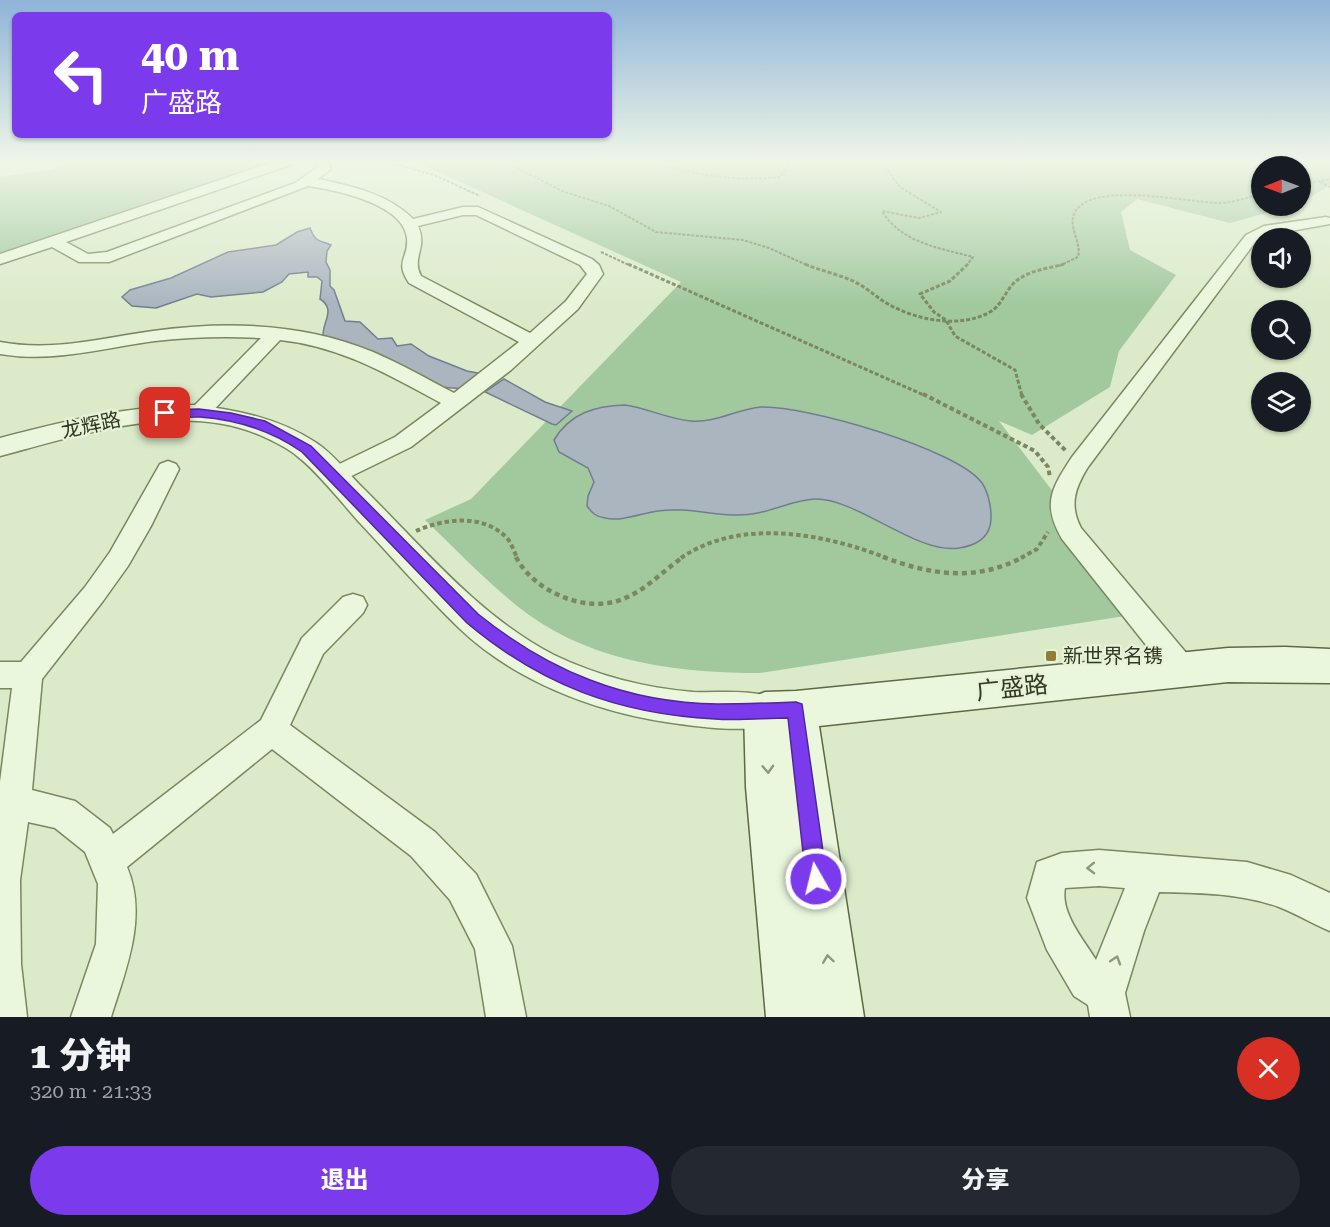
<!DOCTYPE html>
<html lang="zh">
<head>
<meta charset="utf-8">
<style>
  :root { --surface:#171b24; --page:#242831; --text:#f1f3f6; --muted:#9ea1a6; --accent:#7c3aed }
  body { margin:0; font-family:"Roboto Serif","Noto Sans SC",serif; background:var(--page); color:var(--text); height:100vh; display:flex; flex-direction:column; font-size:22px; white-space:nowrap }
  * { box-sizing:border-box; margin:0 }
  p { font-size:20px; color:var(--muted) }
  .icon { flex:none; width:33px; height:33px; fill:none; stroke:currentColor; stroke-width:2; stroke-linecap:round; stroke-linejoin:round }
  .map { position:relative; height:1017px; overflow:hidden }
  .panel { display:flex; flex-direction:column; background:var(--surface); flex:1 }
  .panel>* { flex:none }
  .top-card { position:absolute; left:12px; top:12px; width:600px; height:126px; border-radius:9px; box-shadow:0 2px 4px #0004; background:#7c3aed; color:#fff; overflow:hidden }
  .needle { width:39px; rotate:269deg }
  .buttons { position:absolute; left:1251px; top:156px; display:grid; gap:12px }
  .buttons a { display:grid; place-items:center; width:60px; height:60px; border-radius:50%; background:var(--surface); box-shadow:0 2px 4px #0004; font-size:30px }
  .pin { position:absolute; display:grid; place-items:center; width:51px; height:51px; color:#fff; margin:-26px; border-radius:12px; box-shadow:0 3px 9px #0006 }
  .me { position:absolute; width:66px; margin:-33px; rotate:352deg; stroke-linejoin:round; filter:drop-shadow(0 0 4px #0008) }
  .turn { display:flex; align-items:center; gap:21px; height:126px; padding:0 30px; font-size:27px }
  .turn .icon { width:78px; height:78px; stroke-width:2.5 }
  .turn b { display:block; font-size:42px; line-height:51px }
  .round { display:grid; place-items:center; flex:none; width:63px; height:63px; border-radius:32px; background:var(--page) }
  .overview { display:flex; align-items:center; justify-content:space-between; height:102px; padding:0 30px }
  h1 { font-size:36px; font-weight:800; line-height:45px }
  .action { display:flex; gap:12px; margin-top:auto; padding:12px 30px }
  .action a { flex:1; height:69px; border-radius:36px; background:var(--accent); color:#fff; font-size:24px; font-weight:800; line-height:69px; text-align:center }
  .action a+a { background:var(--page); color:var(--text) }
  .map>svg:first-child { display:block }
  .green { fill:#a2c99e }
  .water { fill:#aab5c0; stroke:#717e8e; stroke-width:1.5 }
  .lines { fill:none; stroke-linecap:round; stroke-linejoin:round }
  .minor-casing { stroke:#7a875f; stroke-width:3 }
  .tertiary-casing { stroke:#7a875f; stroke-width:3 }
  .secondary-casing { stroke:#5d6942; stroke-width:3 }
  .path-far3 { stroke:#7a875f; stroke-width:2; stroke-dasharray:3 1.5; stroke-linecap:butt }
  .path-far2 { stroke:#7a875f; stroke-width:3; stroke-dasharray:4 2; stroke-linecap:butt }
  .path-far1 { stroke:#7a875f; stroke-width:4; stroke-dasharray:4.5 3; stroke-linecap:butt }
  .path { stroke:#7a875f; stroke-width:4.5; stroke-dasharray:5 4; stroke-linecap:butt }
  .minor { fill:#eaf7dc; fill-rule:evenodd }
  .tertiary { fill:#eaf7dc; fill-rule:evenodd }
  .secondary { fill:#eaf7dc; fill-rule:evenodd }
  .oneway { stroke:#8e987f }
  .route { fill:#7c3aed; stroke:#51269a; stroke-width:1.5 }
  .poi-dot { fill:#917d34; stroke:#e6f3d9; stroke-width:2 }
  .labels { text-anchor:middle; stroke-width:4.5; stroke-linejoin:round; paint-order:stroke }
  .street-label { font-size:20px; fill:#323822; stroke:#e6f3d9 }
  .poi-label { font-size:20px; fill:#323822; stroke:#e6f3d9; text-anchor:start }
  .near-street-label { font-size:24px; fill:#323822; stroke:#e6f3d9 }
</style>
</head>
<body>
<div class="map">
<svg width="1330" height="1017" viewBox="0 0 1330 1017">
  <rect width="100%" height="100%" fill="#dbebca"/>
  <g class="green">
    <polygon points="63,162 271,162 0,253 0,177 53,169"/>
    <path d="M416 162H1330V185L1301 203 1300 166H1262V206H1291L1230 223 1137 199 1121 212 1130 250 1176 275 1119 351 1110 387 1032 435 999 421 1093 544 1151 612 760 673C680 673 596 663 529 615 491 587 459 552 425 520L471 499 681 282Z"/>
  </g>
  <g class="water">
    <path d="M310 228C315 242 319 240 331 245L327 251 326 262 330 270V286L334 290 345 321 360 322 378 339 392 338 397 346 411 344 429 356 467 371 488 375 466 389 439 387 362 349 323 335C323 321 336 309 320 299L322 281 317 277H308V272L289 274 282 282 263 292 211 297 197 294 156 308 132 306 122 297 130 290 171 278 228 252 276 245 297 232Z"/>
    <polygon points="504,379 545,402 572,411 556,425 552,424 485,392"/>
    <path d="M625 405C647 408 668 419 691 421 716 423 737 409 761 407 803 405 958 449 982 483 989 493 993 514 990 526 986 541 973 546 959 548 917 555 857 498 815 499 794 500 778 509 758 513 725 520 692 506 658 511 642 513 621 522 605 518 596 517 592 513 587 506L588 496 594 482 588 468 559 452 554 440C570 413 595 406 625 405Z"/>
  </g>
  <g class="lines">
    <g class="minor-casing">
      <g id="minor">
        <path d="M273 162H291L290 165 66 242 88 254 107 252 295 183 318 167 316 162H328L331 169 318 179C351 186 389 194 413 219L463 207H478L592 259 599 265 603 274 578 309 511 370 411 447 333 485 325 483 322 477 325 471 395 437 441 403C389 375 340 346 280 340L206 418 199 419 192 418 189 413 192 408 261 338C226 336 190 337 155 341 102 348 54 363 0 354V342C53 352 101 338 153 331 226 321 304 323 373 352 401 364 427 379 454 393L519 342 409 283C394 260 409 259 407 238 404 204 336 190 308 186L109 262H79L52 247 0 264V254ZM463 215H476L580 265 587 274 566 301 530 333 421 276C411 257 428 248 418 226Z"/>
        <path d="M1326 217 1330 218V224L1268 235 1256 241 1088 467C1075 488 1069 505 1081 528L1193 661 1198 670 1193 679 1183 683 1173 679 1062 539C1042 504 1051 489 1072 457L1246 235 1264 226Z"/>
        <path d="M168 461 176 464 179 469 151 526 128 566 103 601 42 679 32 790 75 801 110 828 113 834 261 720 302 638 343 597 353 594 363 597 367 605 363 613 323 654 290 725 435 832 476 874 512 946 526 1017H486L475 949 450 900 411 856 272 749 127 867C148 916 126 969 111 1017H71L96 944 98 884 85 852 55 828 28 822 20 880 21 964 27 1017H0V782L12 688H0V662H21L85 587 110 552 160 464Z"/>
        <path d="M1099 850 1247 862 1291 875 1330 893V931C1313 924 1297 914 1279 907 1240 893 1200 893 1159 892L1144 931 1125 993 1130 1017H1090L1088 1005 1074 996 1047 950 1027 898 1037 862 1062 853ZM1099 886 1125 888 1096 960C1084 940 1060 913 1065 888Z"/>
      </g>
    </g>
    <g class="tertiary-casing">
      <path id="tertiary" d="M195 405C237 410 278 418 315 442 333 453 351 477 367 492 425 550 480 617 554 655 598 676 645 688 693 692 721 693 753 689 778 699L784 711 778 723C748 734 699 727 666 722 593 711 513 680 459 628 424 594 392 557 359 522 341 502 318 472 297 456 288 448 273 441 262 436 182 400 79 435 0 456V438C65 421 127 406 195 405Z"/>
    </g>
    <g class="secondary-casing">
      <polygon id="secondary" points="1285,647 1330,649 1330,683 1228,682 819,726 864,1017 766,1017 746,787 744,711 750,698 765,692 796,691 1228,648"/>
    </g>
    <g class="path-far3">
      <polyline points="387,162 434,175 480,196"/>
      <polyline points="505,162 562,191 609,206 656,232 743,240 769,248 809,266"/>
      <path d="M653 162C694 175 737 182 780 177L791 162"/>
      <path d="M882 163 900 187 941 212 919 218 882 211C901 243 940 248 973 257L966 266"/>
      <polyline points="1320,182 1330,187"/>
      <polyline points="1300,185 1330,179"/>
      <polyline points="601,252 631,266"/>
      <path d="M1059 266 1078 257C1082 242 1067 226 1075 212 1092 181 1187 202 1217 203 1233 203 1247 198 1262 193"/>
    </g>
    <g class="path-far2">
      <polyline points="628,264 926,396"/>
      <path d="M805 264C821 271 838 274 853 281 866 287 876 297 888 304 916 320 960 329 990 312 1001 306 1005 292 1013 284 1027 270 1047 269 1064 264"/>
      <polyline points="968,264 950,281 920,294 934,312 946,320 955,336 1015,370 1022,396"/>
    </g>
    <g class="path-far1">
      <polyline points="923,394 1035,451 1048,467 1050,477"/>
      <polyline points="1021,394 1039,424 1066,451"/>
      <path d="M416 531C443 519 482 513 506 537 511 542 514 551 517 558"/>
      <path d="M681 558C740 517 825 534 887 558"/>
      <polyline points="1021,558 1037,549 1048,532"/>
    </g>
    <g class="path">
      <path d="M516 557C534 592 586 614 623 599 646 590 663 571 683 557"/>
      <path d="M883 557C931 575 976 582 1023 557"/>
    </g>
    <use href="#minor" class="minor"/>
    <use href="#tertiary" class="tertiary"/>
    <use href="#secondary" class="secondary"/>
  </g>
  <defs><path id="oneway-chevron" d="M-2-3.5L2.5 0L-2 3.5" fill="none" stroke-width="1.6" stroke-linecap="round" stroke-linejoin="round" transform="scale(1.5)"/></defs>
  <g class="oneway">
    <use href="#oneway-chevron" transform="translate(768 769) rotate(87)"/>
    <use href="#oneway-chevron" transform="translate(1091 868) rotate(179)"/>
    <use href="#oneway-chevron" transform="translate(828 959) rotate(-98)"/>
    <use href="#oneway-chevron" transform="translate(1116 960) rotate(-72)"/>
  </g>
  <linearGradient id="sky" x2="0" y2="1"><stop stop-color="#8fb4d8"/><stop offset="0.53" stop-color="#eff6e7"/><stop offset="1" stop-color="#eff6e7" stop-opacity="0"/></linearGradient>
  <rect width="1330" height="304" fill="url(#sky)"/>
  <path class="route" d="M199 409 231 413 265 421 311 446 478 614C549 671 626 703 718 704 744 704 770 703 796 702L802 704 827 879 824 886 816 889 809 886 806 879 788 718C764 718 739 721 715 719 618 714 541 685 467 623L302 452C271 430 238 420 200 417 188 416 168 421 159 413L165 410Z"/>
  <rect class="poi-dot" x="1045" y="650" width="12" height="12" rx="3"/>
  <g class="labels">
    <g class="street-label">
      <text transform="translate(91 425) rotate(-12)" y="7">龙辉路</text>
    </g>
    <g class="poi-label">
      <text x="1063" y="663">新世界名镌</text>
    </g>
    <g class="near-street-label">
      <text transform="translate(1012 688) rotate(-6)" y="8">广盛路</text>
    </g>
  </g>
</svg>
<div class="buttons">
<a><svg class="needle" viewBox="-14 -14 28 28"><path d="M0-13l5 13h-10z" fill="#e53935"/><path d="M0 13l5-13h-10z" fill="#9ea1a6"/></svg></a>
<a><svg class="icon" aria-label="sound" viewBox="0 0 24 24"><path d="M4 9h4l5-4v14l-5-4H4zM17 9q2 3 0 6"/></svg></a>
<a><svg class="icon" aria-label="search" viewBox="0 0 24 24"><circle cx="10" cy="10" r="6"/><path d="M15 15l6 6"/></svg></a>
<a><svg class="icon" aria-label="layers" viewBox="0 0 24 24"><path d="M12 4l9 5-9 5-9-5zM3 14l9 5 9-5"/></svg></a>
</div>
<div class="pin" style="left:165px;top:413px;background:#d93025"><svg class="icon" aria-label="arrive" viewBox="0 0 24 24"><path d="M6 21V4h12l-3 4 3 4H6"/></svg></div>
<svg class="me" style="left:816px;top:879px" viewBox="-20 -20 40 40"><circle r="17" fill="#7c3aed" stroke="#fff" stroke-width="3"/><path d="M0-11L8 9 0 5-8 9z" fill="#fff"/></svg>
<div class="top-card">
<div class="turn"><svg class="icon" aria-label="left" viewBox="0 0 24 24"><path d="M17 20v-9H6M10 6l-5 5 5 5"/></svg><div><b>40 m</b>广盛路</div></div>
</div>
</div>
<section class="panel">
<div class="overview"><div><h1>1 分钟</h1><p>320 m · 21:33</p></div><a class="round" style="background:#d93025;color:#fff"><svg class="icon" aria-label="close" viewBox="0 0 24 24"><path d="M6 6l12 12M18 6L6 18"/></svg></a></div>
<div class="action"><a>退出</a><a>分享</a></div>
</section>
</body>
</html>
